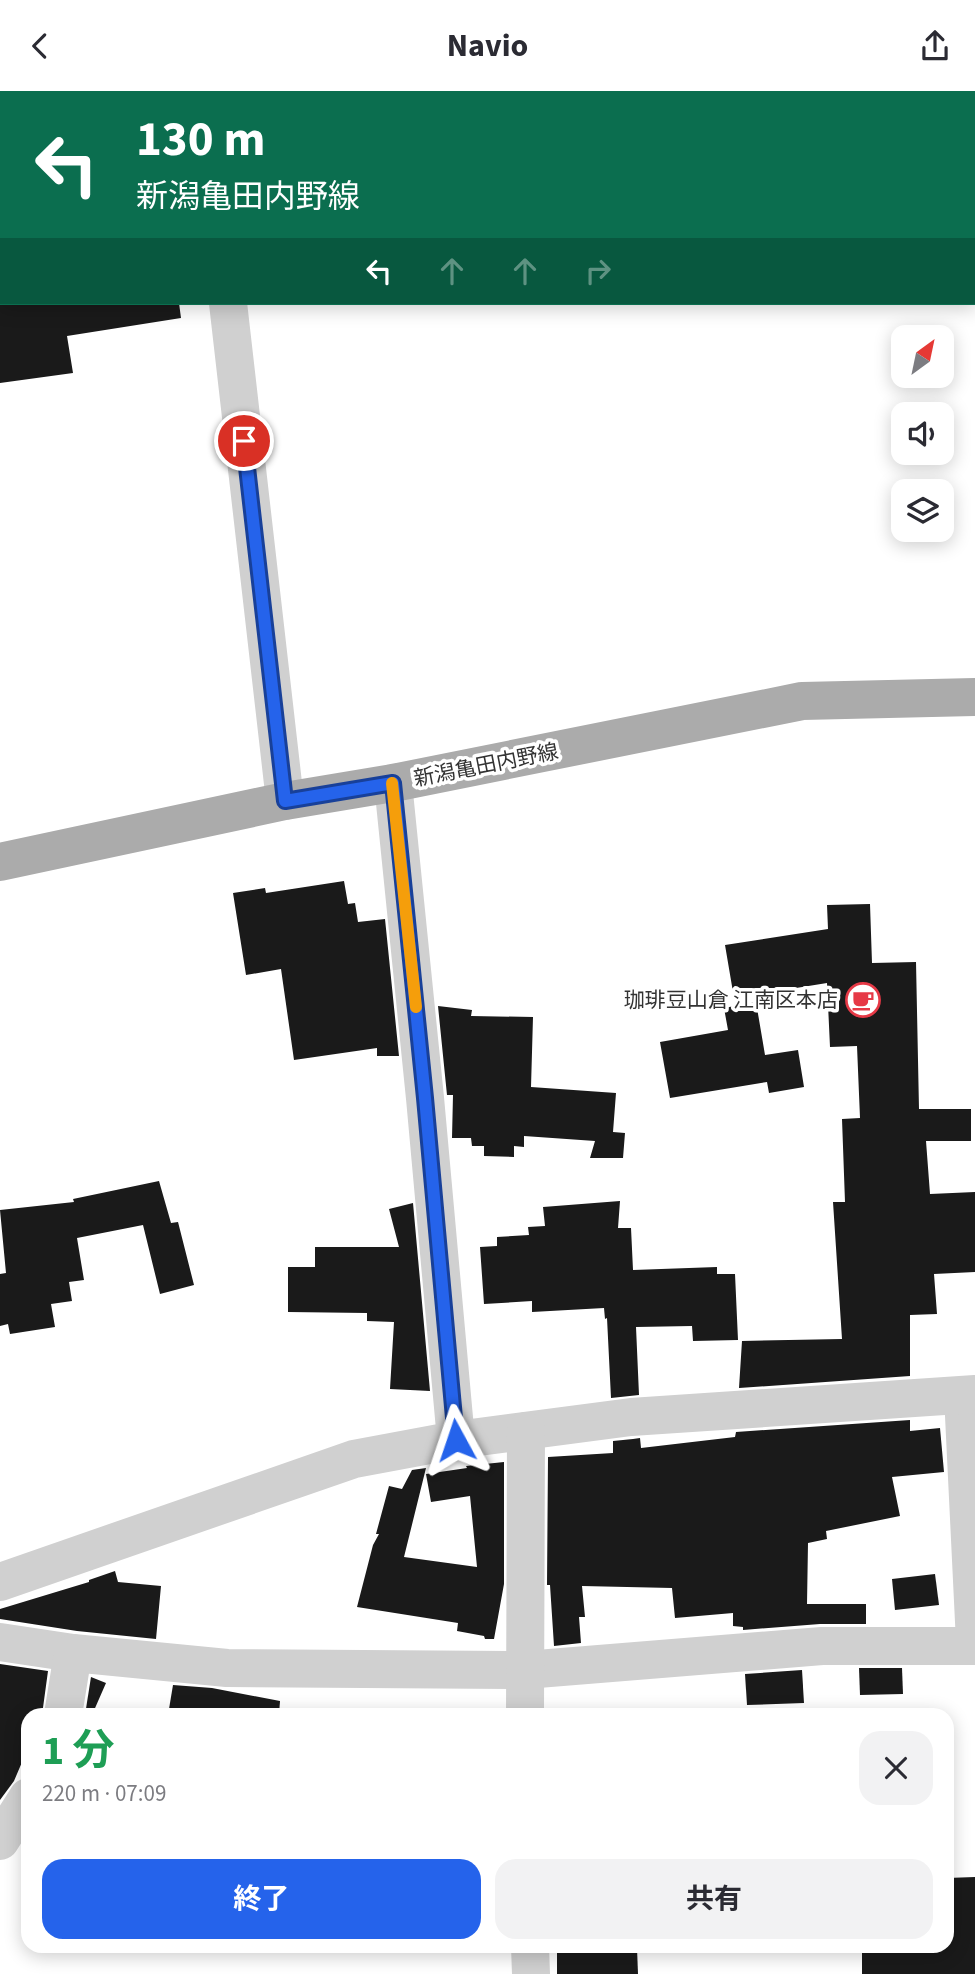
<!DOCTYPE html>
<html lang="ja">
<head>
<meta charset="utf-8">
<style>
  :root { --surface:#fff; --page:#f2f2f3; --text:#2b2b33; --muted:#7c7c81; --accent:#2563eb }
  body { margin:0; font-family:"Source Sans 3","Noto Sans JP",sans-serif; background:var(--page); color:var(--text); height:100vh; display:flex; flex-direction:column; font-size:26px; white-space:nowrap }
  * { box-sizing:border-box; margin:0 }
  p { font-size:23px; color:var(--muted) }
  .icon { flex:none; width:38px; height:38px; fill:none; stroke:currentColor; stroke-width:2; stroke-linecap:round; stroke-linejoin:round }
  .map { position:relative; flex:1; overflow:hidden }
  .details { position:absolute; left:21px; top:1617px; width:933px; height:245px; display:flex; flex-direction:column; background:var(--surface); border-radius:21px; box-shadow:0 4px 18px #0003 }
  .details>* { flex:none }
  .hud { position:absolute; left:0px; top:0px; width:976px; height:214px; box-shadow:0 4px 18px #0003; background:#0b6e4f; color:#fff; overflow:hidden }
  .needle { width:46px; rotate:33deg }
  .fabs { position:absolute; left:891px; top:234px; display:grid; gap:14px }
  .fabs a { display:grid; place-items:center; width:63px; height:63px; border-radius:14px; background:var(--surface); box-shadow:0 4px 18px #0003; font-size:35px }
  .pin { position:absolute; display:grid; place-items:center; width:60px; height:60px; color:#fff; margin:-30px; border:4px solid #fff; border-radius:50%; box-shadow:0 2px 7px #0007 }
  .me { position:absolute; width:77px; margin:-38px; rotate:355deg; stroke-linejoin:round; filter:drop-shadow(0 0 5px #0008) }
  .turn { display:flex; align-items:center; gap:24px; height:147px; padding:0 21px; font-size:32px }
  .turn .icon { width:91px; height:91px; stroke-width:2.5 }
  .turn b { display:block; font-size:49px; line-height:60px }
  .lanes { display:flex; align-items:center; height:66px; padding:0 21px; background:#0003; justify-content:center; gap:35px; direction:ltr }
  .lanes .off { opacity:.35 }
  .round { display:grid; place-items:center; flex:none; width:74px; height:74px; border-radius:21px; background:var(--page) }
  .head { display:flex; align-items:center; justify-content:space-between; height:119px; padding:0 21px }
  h1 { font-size:42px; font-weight:700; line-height:52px; color:#1e9e55 }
  .action { display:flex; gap:14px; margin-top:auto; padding:14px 21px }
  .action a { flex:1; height:80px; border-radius:21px; background:var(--accent); color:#fff; font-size:28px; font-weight:700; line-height:80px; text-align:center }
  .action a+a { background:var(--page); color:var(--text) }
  header { display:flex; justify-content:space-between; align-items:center; height:91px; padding:0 21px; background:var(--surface); font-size:32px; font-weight:700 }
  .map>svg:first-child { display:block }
  .building { fill:#1a1a1a }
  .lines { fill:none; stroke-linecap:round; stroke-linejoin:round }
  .minor { stroke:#d0d0d0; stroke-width:38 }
  .major { stroke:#ababab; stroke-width:38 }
  .route-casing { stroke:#184099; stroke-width:18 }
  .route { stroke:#2563eb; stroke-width:12 }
  .slow { stroke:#f59e0b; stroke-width:12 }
  .labels { text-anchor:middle; stroke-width:7; stroke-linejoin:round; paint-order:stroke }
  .street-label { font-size:21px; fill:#333; stroke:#fff }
  .poi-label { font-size:21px; fill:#333; stroke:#fff; text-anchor:end }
</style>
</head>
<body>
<header><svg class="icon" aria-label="back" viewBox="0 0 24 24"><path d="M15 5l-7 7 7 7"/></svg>Navio<svg class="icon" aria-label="share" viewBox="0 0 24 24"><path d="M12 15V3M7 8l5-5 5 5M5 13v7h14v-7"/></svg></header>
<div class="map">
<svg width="975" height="1883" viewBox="0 0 975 1883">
  <rect width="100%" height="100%" fill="#fff"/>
  <g class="building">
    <polygon points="0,212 179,212 181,227 67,245 73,282 0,292"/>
    <polygon points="344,790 348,813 355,812 358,831 385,828 399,965 377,965 377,957 294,969 281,878 246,884 233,802 265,797 266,802"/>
    <polygon points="870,813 872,872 916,871 919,1018 971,1018 971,1050 926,1050 930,1103 975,1101 975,1181 934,1183 937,1223 910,1224 910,1285 739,1297 742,1250 842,1248 833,1111 845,1111 842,1028 860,1027 857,955 830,956 827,892 734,907 725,854 828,838 827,814"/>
    <polygon points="756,911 765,964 798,959 804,996 769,1002 767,991 670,1007 660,951 728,939 724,917"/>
    <polygon points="438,915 472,919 471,925 533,926 531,996 616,1002 613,1041 625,1042 623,1067 590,1067 595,1050 524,1045 524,1056 514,1055 514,1066 484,1065 484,1055 472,1055 471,1047 452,1047 453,1004 447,1004"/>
    <polygon points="159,1090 171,1132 178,1131 194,1194 160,1203 143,1134 77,1147 84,1189 69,1191 72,1210 51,1213 55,1236 10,1243 8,1233 0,1235 0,1183 6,1182 0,1119 74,1111 73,1108"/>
    <polygon points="620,1110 618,1137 631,1137 633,1179 717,1176 717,1183 735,1183 738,1249 693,1250 692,1235 636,1236 639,1304 611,1307 607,1227 605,1228 604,1217 532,1221 532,1210 484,1213 480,1156 497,1155 497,1146 529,1144 528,1136 545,1135 543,1116"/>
    <polygon points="413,1112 430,1300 390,1298 394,1231 367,1230 367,1222 288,1221 288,1176 315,1176 315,1156 399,1156 389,1118"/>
    <polygon points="910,1329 910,1340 940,1337 944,1381 892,1386 900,1425 826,1440 827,1448 808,1452 807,1513 866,1513 866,1533 820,1533 743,1539 743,1536 733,1535 733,1522 675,1527 672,1497 582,1495 585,1526 579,1526 581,1552 554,1555 550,1494 547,1494 548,1366 613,1362 613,1350 633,1348 640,1347 641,1357 735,1346 736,1341"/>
    <polygon points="504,1371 504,1493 494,1548 485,1548 484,1545 457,1540 458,1532 357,1516 373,1454 379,1443 376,1443 389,1395 402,1398 412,1379 426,1377 404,1466 477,1476 470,1405 431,1411 426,1383 467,1377 466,1375"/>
    <polygon points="115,1480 118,1491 161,1495 156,1548 77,1540 0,1528 0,1518 89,1491 89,1489"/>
    <polygon points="935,1483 939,1514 895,1519 892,1488"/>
    <polygon points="0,1573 48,1580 42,1624 28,1624 28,1657 14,1690 0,1709"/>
    <polygon points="859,1577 902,1577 903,1603 860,1604"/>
    <polygon points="802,1579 804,1612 747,1614 745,1583"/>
    <polygon points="91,1586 106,1592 92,1624 85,1624"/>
    <polygon points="173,1594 212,1597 280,1610 279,1624 168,1624"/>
    <polygon points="975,1786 975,1883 862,1883 862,1855 947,1855 947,1787"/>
    <polygon points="637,1857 638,1883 557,1883 557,1859"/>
  </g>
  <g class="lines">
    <g class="minor">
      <polyline points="195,0 195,2"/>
      <polyline points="228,212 285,710"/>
      <polyline points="393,692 425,1007 456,1349"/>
      <polyline points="963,1304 975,1551"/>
      <polyline points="0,1491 354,1368 456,1349 631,1326 975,1303"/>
      <polyline points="0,1551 73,1562 227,1577 525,1579 822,1555 975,1555"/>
      <polyline points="63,1624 73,1562"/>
      <polyline points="525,1624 526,1340"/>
      <polyline points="0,1750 28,1706"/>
      <polyline points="530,1855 531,1883"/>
    </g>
    <polyline class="major" points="0,771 285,710 393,692 802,610 975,606"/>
  </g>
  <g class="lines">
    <g class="route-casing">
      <polyline id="route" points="244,350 285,710 393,692 425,1007 456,1349"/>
    </g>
    <use href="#route" class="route"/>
    <polyline class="slow" points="392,692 416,916"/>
  </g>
  <defs>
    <g id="cafe-ring" transform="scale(1.75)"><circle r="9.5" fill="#fff" stroke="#e63946" stroke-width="1.5"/><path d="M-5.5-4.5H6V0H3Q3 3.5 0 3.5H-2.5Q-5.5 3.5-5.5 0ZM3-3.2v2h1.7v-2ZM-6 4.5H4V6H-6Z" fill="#e63946"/></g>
  </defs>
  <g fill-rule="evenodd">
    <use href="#cafe-ring" x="863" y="909"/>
  </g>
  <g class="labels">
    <g class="street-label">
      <text transform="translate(486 674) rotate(-11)" y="7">新潟亀田内野線</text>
    </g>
    <g class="poi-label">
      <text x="838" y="916">珈琲豆山倉 江南区本店</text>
    </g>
  </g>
</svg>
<div class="fabs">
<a><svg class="needle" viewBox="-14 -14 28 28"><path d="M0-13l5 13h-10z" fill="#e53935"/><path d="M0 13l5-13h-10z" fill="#7c7c81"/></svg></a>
<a><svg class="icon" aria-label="sound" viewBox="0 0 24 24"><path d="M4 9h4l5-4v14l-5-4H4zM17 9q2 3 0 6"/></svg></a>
<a><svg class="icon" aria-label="layers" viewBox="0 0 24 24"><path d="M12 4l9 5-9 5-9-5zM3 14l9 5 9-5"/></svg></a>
</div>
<div class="pin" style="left:244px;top:350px;background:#d93025"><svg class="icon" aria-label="arrive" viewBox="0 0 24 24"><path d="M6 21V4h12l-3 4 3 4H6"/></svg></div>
<svg class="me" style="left:456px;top:1349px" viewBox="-20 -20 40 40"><path d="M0-17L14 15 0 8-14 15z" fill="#2563eb" stroke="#fff" stroke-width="4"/></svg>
<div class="hud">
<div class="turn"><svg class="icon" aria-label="left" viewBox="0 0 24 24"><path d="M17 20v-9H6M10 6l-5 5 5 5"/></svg><div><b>130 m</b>新潟亀田内野線</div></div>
<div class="lanes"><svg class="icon" aria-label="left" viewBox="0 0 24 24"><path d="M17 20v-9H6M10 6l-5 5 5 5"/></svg><svg class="icon off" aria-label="ahead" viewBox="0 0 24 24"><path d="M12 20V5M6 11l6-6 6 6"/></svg><svg class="icon off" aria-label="ahead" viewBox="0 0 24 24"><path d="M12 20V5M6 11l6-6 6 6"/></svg><svg class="icon off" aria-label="right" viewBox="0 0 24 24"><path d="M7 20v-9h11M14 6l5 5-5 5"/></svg></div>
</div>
<section class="details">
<div class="head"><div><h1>1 分</h1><p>220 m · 07:09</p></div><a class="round"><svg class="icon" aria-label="close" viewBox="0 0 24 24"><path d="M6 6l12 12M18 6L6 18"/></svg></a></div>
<div class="action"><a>終了</a><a>共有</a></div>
</section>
</div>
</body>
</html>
